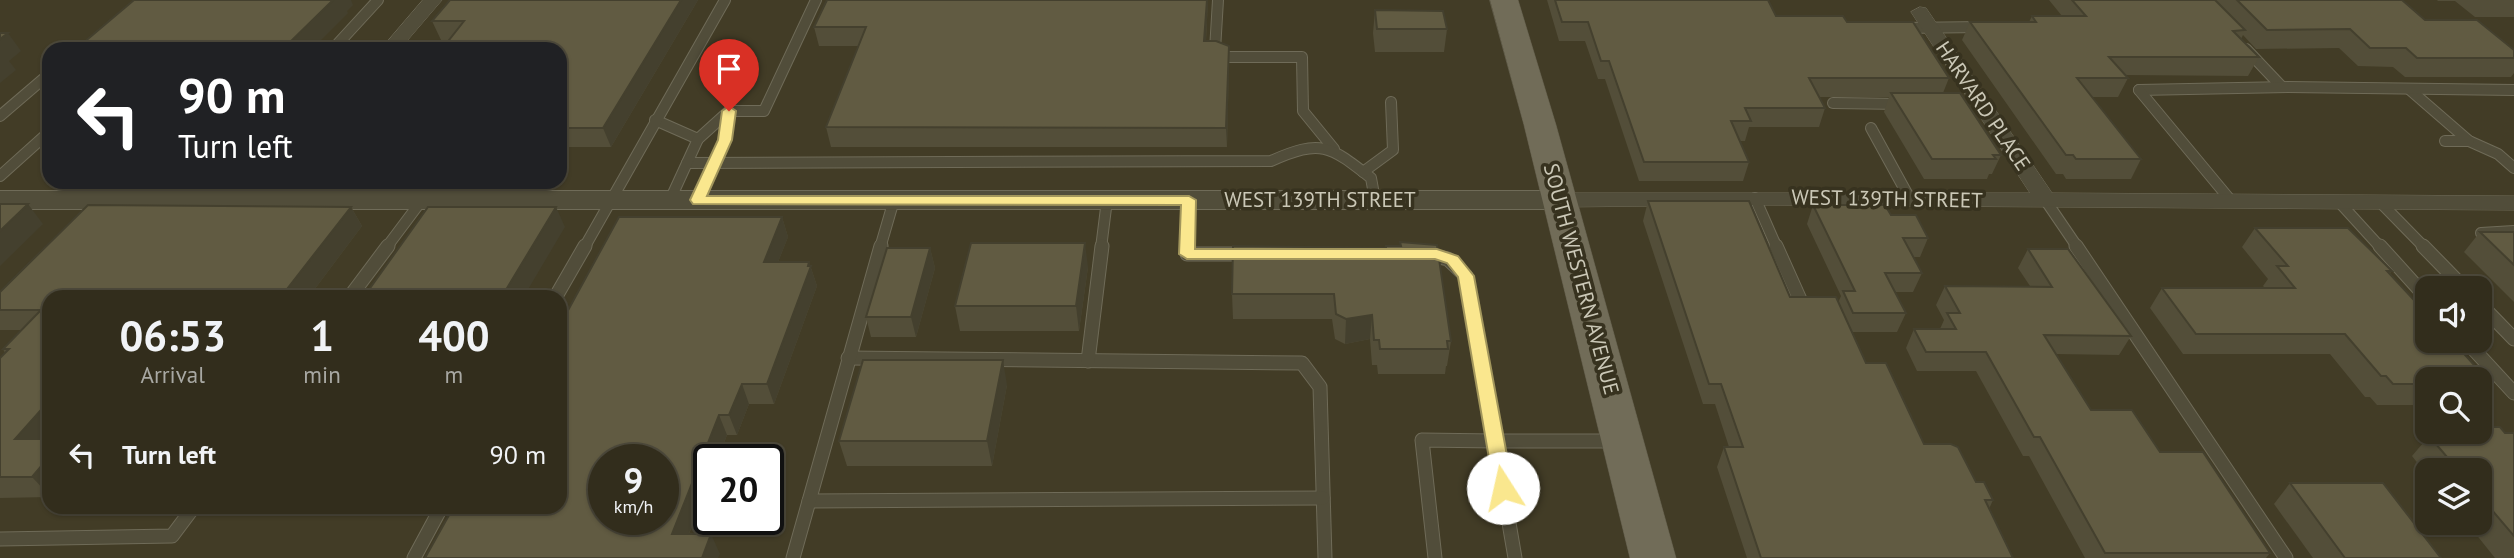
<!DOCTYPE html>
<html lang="en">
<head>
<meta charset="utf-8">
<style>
  :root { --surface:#322d1c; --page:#3a3525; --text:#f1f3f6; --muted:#a8a8a3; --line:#4d493b }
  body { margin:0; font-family:"PT Sans",sans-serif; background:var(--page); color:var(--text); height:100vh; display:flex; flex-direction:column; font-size:26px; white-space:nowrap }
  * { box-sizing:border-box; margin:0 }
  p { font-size:23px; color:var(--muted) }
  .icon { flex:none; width:38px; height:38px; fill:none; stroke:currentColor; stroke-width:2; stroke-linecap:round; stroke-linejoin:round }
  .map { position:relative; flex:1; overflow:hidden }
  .panel { position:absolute; left:42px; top:290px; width:525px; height:224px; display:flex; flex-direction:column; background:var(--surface); border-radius:21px; box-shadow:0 2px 5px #0004,0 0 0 2px var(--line) }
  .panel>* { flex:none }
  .top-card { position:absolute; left:42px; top:42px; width:525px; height:147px; border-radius:21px; box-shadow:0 2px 5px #0004,0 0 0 2px var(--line); background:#202124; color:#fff; overflow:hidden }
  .tools { position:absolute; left:2415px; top:276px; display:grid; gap:14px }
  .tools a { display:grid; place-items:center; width:77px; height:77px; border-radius:14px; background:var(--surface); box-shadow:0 2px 5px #0004,0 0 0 2px var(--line); font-size:35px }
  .speed { position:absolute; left:588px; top:444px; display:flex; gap:14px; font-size:35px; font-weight:700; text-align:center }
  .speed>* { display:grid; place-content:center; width:91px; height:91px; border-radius:50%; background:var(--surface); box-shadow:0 2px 5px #0004,0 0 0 2px var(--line); line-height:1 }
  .speed small { font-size:18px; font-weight:400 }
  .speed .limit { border:4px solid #111; border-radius:10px; background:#fff; color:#111 }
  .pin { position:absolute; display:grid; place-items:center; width:60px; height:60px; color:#fff; margin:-72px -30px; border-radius:50% 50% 50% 0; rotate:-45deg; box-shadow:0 0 7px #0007 }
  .pin .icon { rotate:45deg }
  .me { position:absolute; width:77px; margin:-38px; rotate:350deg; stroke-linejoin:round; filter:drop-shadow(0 0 5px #0008) }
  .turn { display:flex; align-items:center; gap:24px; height:147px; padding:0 21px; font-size:32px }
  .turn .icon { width:91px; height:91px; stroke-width:2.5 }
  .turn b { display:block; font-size:49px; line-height:60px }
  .eta { display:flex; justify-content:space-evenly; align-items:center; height:119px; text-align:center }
  .eta b { font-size:42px; font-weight:700; line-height:49px }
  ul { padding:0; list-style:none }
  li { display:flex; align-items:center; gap:21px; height:91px; padding:0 21px }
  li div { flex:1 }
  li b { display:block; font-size:26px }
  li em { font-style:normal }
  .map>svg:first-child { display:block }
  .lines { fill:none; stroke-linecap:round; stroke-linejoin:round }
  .service-far1-casing { stroke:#6f6b58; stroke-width:12 }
  .service-casing { stroke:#6f6b58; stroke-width:15 }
  .minor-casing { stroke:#6f6b58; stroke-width:1 }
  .tertiary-casing { stroke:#6f6b58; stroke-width:2 }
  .primary-casing { stroke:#5e5947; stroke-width:1 }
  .service-far1 { stroke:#514d3a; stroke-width:10 }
  .service { stroke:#514d3a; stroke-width:13 }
  .minor { fill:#514d3a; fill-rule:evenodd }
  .tertiary { fill:#514d3a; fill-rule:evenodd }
  .primary { fill:#716c58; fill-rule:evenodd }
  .wall { fill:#534e39 }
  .shaded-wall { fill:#44402e }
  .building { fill:#615b42; stroke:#44402e; stroke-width:2; fill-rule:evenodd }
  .route { fill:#fae78e; stroke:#a2965c; stroke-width:2 }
  .labels { text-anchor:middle; stroke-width:7; stroke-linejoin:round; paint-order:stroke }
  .street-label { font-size:21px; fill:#cbc8b7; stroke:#37321f }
</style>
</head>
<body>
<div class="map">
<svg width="2514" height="558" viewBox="0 0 2514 558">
  <rect width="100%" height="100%" fill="#423c26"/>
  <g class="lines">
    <g class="service-far1-casing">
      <g id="service-far1">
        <polyline points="1218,0 1215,50 1228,57 1302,57 1303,111 1334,149"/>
        <polyline points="1902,28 1982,27"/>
        <polyline points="392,47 436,47 434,49"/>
        <polyline points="333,49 378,0"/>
        <polyline points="2246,49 2282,87"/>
        <polyline points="2409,89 2469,141 2498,154 2514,168"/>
        <polyline points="2139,90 2289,87 2514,90"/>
        <polyline points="2139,90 2232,202"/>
        <polyline points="1833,103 1901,104"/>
        <polyline points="0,116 49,74"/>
        <polyline points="655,120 698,139"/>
        <polyline points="1871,128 1910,199"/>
        <polyline points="2445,141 2469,141"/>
        <path d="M687 163 1271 161C1321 139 1329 145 1371 178L1375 200"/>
        <polyline points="1363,172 1393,150 1391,102"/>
        <polyline points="0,176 49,132"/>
        <polyline points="1755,198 1777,248"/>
        <polyline points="670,200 698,139 729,111 764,111 816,0"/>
        <polyline points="698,200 725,140 729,111"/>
        <polyline points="2046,201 2078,248"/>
        <polyline points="2340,203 2381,248"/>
        <polyline points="2381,203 2425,248"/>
        <polyline points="2481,233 2514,231"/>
        <polyline points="386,248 422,200"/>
        <polyline points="584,248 725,0"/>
        <polyline points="880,248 894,200"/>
        <polyline points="1101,248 1107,200"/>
        <polyline points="1187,248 1189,200"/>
      </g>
    </g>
    <g class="service-casing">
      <g id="service">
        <polyline points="1187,246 1187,254 1248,254"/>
        <polyline points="1776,246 1802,304"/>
        <polyline points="2076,246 2286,558"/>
        <polyline points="2380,246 2427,298"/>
        <polyline points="2423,246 2465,289"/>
        <polyline points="1424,254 1448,259 1466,276 1495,441 1616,441"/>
        <polyline points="349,298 388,246"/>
        <polyline points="555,298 585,246"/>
        <polyline points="2480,304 2514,339"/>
        <polyline points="2466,341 2514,393"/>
        <polyline points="848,358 1302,363 1320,387 1325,558"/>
        <polyline points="1088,361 1102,246"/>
        <polyline points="809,501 1323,498"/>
        <polyline points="0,539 172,536 193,508"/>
        <polyline points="414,558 441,508"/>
        <polyline points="793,558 881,246"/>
        <polyline points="1435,558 1422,440 1495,441 1515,558"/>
      </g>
    </g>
    <g class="minor-casing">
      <g id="minor">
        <polygon points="423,0 442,0 400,49 381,49"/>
        <polygon points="1920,7 1926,8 2052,193 2514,196 2514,210 1755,205 1560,207 1552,205 1549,200 1552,195 1560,193 2030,193 1911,12"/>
        <polygon points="263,182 285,182 267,205 251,205 248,200"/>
      </g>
    </g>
    <g class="tertiary-casing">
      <polygon id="tertiary" points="0,191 1560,191 1570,194 1574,200 1570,206 1560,209 0,209"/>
    </g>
    <g class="primary-casing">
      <polygon id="primary" points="1490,0 1518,0 1556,125 1676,558 1630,558 1524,125"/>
    </g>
    <use href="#service-far1" class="service-far1"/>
    <use href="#service" class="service"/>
    <use href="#minor" class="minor"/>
    <use href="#tertiary" class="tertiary"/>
    <use href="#primary" class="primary"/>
  </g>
  <g class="wall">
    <polygon points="450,0 698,0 611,147 560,147 560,49 441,40 432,21"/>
    <polygon points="1208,0 1206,41 1229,65 1227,147 831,147 826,127 859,46 819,46 814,27"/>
    <polygon points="1547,0 1768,0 1776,16 1847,22 1949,78 1943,93 2001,155 1992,174 1989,174 1987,179 1924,179 1884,112 1889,97 1819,97 1825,108 1819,127 1749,127 1745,141 1740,141 1749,162 1743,181 1639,181 1605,79 1598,79 1585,41 1559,41"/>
    <polygon points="2049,0 2402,0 2425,20 2514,50 2514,73 2511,77 2405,77 2393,67 2358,66 2339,48 2256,49 2243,35 2241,39 2259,57 2248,76 2125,75 2128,78 2118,97 2092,97 2141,159 2131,179 2066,179 2063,174 2056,174 1962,40 1970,22 2029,22 2032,16 2062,16"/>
    <polygon points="2437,0 2514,0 2514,17 2475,17 2455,1 2438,1"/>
    <polygon points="1375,10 1447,29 1444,52 1375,52 1373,33"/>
    <polygon points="1648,201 1790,297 1838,303 1841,296 1807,224 1813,205 1891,215 1928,238 1920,257 1913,257 1922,273 1913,292 1895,292 1906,313 1897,332 1852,332 1866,363 1924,444 1976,482 1993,500 1989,509 2013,558 1747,558 1717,467 1724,447 1729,447 1715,404 1703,404 1643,221"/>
    <polygon points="351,207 362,226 308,298 49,298 49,497 0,498 0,358 5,353 3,349 21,330 0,330 0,292"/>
    <polygon points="782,217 788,237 778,262 809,262 817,286 774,404 749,404 737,435 727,435 689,534 720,554 425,558"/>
    <polygon points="2255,228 2392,271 2390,273 2427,341 2462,346 2459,349 2484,376 2480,381 2480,380 2427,380 2427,405 2377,405 2370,397 2365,397 2330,354 2183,354 2150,308 2162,288 2265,288 2263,286 2268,279 2242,247"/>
    <polygon points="2480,232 2514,232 2514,302 2464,252"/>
    <polygon points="1400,242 1451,341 1447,366 1446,366 1445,374 1378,374 1377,365 1372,365 1370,339 1345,344 1335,339 1332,319 1233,319 1232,294 1386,248 1400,246"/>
    <polygon points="930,248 935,268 916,337 871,337 866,317"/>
    <polygon points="2028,249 2131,336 2119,355 2056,354 2091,410 2160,452 2270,553 2266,558 2085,558 2029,456 2023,456 1976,371 1917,371 1906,348 1914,329 1940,329 1944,320 1936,305 1945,286 2030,286 2018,268"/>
    <polygon points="1088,267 1079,331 960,331 955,306"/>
    <polygon points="1007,385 992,466 847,466 839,441"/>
    <polygon points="2470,432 2514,433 2514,558 2495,558 2467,523 2480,523 2480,471 2427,471 2427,475 2412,456 2429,436 2467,436"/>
    <polygon points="2290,483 2441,558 2313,558 2274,504"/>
  </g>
  <g class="shaded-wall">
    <polygon points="333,0 351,0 353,5 347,11 348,13 312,49 283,49"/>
    <polygon points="681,0 698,0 611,147 603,128"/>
    <polygon points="1207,0 1208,0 1205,60 1204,41"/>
    <polygon points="8,33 21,51 9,61 16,70 0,83 0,39"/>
    <polygon points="1229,46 1229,65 1227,147 1226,128"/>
    <polygon points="28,204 43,224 0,266 0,231"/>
    <polygon points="351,207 362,226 308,298 280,298"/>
    <polygon points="556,207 565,227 523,298 501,298"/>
    <polygon points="782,217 788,237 770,282 764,262"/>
    <polygon points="1085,243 1088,267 1079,331 1076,306"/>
    <polygon points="930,248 935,268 916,337 911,317"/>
    <polygon points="809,262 817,286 774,404 767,384"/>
    <polygon points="1372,315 1370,339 1345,344 1346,319"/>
    <polygon points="1003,360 1007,385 992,466 987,441"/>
    <polygon points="742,384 749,404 737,435 729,415"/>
    <polygon points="49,401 49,441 15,439"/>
    <polygon points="719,415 727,435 717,460 709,460 709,482 681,554 672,534"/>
    <polygon points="49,457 49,495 32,477"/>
    <polygon points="711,534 720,554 718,558 702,558"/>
  </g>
  <g class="building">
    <polygon points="134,0 333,0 283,49 76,49"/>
    <polygon points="450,0 681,0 603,128 560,128 560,49 442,49 464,21 432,21"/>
    <polygon points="827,0 1207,0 1204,41 1216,41 1229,46 1226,128 826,127 866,27 814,27"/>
    <polygon points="1555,0 1768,0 1776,16 1843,16 1847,22 1913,22 1949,78 1809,78 1825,108 1745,108 1751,121 1731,121 1749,162 1644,162 1609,61 1601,61 1588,22 1562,22"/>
    <polygon points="2072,0 2215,0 2245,30 2233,31 2259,57 2109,57 2128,78 2077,78 2141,159 2076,159 2073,155 2066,155 1970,22 2036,22 2032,16 2086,16"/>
    <polygon points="2237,0 2402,0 2425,20 2477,20 2514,50 2514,58 2417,58 2406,48 2370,48 2350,29 2267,30"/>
    <polygon points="1375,10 1443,11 1447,29 1377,29"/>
    <polygon points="0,33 8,33 0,39"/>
    <polygon points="1891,93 1960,93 2001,155 1993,155 1996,159 1932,159"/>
    <polygon points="1648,201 1749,201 1790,297 1836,297 1866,363 1886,363 1924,444 1951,444 1958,447 1976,482 1984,482 1993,500 1985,500 2013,558 1761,558 1724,447 1743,447 1721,384 1709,384"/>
    <polygon points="0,204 28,204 0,231"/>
    <polygon points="88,205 351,207 280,298 49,298 49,401 15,439 49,439 49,457 32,477 0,477 0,358 9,349 3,349 41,310 0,310 0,292"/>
    <polygon points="1813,205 1885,205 1891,215 1916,215 1928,238 1903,238 1922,273 1885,273 1906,313 1853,313 1843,291 1855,291"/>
    <polygon points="428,207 556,207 501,298 363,298"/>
    <path d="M619 217H782L764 262H809L808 266H811L767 384H742L729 415H719L672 534H711L702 558H425L453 508H560V325ZM604 460H663V520H604Z"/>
    <polygon points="2255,228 2348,228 2392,271 2387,271 2427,314 2427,341 2457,341 2462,346 2457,346 2484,376 2453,376 2457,380 2427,380 2427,384 2393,384 2386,376 2381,376 2345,334 2196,334 2162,288 2295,288 2277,266 2288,266"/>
    <polygon points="2480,232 2514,232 2514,265"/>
    <polygon points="1400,242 1437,245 1451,341 1447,341 1448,349 1380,349 1379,340 1374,340 1372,315 1346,319 1336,314 1334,294 1232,294 1233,246 1386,248 1386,246 1401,246"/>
    <polygon points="971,243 1085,243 1076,306 955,306"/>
    <polygon points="887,248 930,248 911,317 866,317"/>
    <polygon points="2028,249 2068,249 2131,336 2044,335 2091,410 2132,410 2160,452 2203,452 2270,553 2105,553 2040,437 2034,437 1986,352 1926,352 1914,329 1956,329 1947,313 1960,313 1945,286 2052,287"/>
    <polygon points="863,360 1003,360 987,441 839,441"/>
    <polygon points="2480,427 2500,427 2505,433 2514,433 2514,536 2480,496 2480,471 2459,471 2429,436 2482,436 2479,432"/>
    <polygon points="2290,483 2383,483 2441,558 2345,558"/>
  </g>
  <polygon class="route" points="729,106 736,111 732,140 707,196 1189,196 1196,200 1195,249 1437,249 1458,256 1474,276 1513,488 1510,493 1503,495 1497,493 1494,488 1458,277 1447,263 1435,259 1187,259 1179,254 1181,205 693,204 690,200 718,140 722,111"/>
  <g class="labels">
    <g class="street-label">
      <text transform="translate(1983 106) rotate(56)" y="7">HARVARD PLACE</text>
      <text transform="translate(1887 199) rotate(1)" y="7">WEST 139TH STREET</text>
      <text x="1320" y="207">WEST 139TH STREET</text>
      <text transform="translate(1581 279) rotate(75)" y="7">SOUTH WESTERN AVENUE</text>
    </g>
  </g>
</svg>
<div class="tools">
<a><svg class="icon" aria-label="sound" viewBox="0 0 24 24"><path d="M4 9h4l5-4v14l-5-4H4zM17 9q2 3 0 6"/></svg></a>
<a><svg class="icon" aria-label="search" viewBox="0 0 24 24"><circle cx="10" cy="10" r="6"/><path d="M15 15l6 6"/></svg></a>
<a><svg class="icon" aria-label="layers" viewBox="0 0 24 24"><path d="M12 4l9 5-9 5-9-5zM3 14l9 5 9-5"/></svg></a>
</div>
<div class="speed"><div>9<small>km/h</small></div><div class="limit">20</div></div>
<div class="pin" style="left:729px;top:111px;background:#d93025"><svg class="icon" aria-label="arrive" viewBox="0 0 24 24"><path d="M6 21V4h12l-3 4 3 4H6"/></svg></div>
<svg class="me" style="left:1503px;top:488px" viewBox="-20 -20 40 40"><circle r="19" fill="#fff"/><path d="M0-13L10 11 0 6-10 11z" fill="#fae78e"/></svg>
<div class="top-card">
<div class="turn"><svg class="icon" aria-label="left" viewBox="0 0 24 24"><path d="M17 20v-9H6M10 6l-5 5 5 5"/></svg><div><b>90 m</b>Turn left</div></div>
</div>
<section class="panel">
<div class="eta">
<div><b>06:53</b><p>Arrival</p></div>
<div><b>1</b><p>min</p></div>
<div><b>400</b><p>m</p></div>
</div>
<ul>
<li><svg class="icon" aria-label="left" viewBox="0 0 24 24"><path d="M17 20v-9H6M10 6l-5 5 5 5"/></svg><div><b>Turn left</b></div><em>90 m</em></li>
</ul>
</section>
</div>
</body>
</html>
